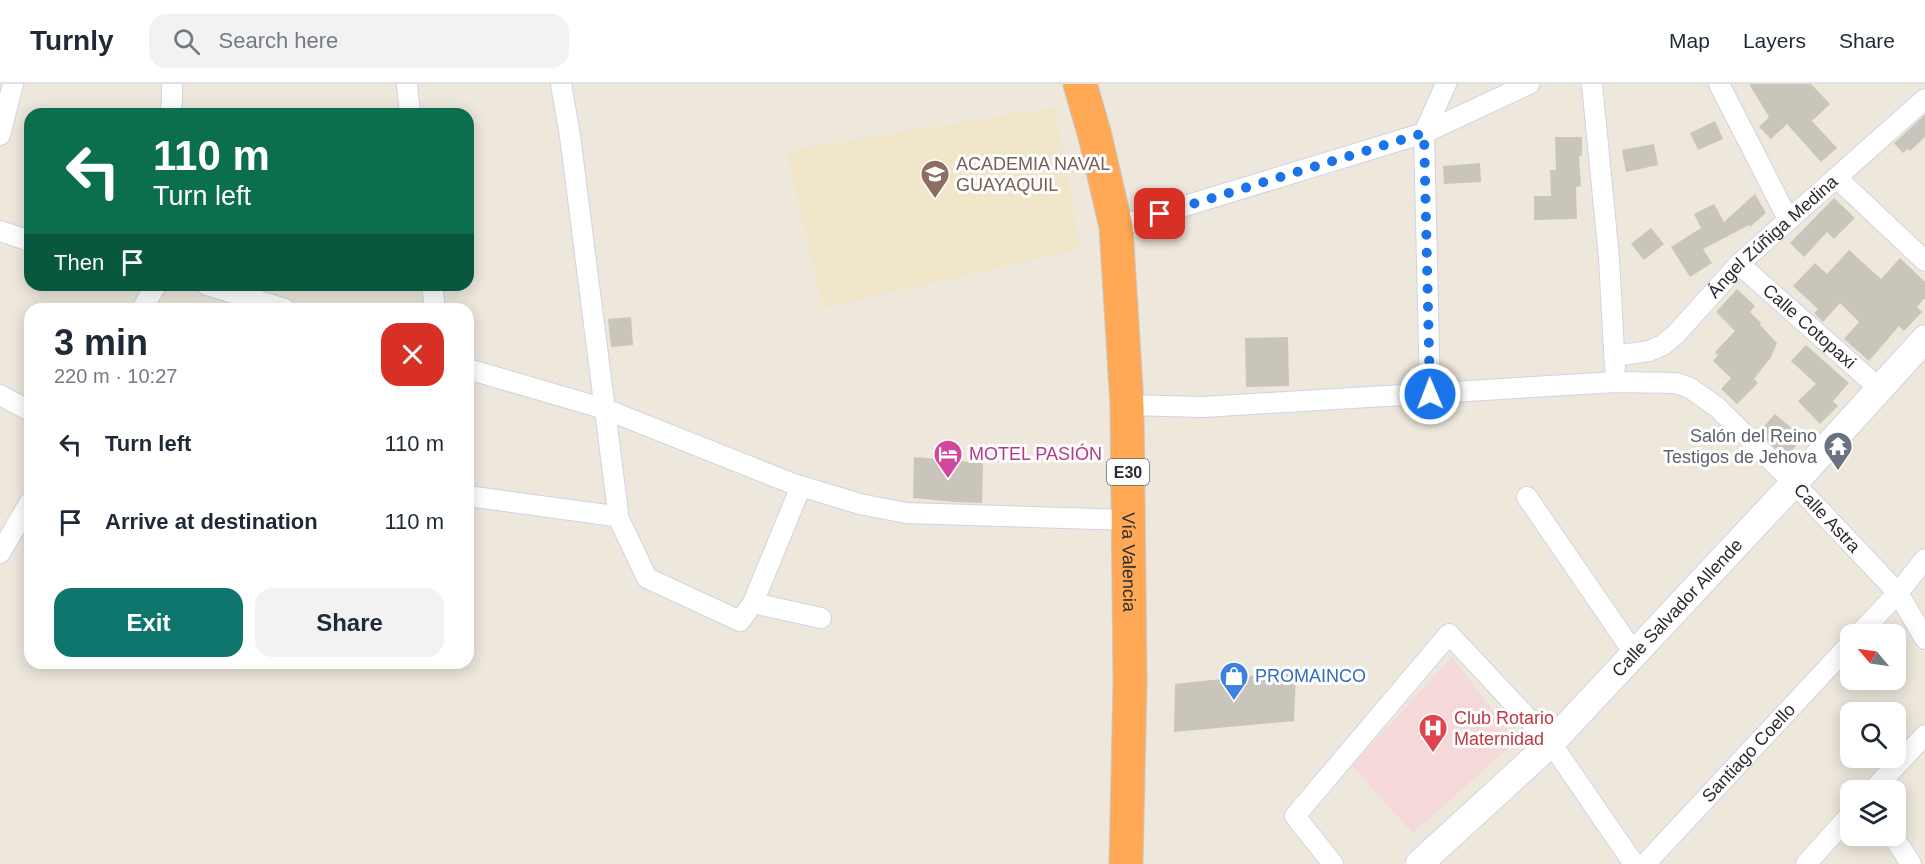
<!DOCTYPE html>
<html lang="en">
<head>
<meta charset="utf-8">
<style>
  :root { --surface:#fff; --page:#f2f2f3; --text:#1f2937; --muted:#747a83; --line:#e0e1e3; --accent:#0f766e }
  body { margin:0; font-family:Helvetica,sans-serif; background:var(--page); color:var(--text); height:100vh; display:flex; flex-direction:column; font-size:22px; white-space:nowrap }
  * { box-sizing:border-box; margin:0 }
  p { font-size:20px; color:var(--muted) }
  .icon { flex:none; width:33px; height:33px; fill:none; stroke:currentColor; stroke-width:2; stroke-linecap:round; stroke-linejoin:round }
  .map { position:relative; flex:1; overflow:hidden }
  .drawer { position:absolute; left:24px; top:219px; width:450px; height:366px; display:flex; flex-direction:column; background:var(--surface); border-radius:18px; box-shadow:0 3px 15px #0003 }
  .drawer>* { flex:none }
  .hud { position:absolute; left:24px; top:24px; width:450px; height:183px; border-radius:18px; box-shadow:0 3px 15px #0003; background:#0b6e4f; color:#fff; overflow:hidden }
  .needle { width:39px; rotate:299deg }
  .tools { position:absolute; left:1840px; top:540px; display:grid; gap:12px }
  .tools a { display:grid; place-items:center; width:66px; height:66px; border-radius:12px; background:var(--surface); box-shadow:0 3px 15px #0003; font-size:30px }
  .pin { position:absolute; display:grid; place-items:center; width:51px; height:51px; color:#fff; margin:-26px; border-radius:12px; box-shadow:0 3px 9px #0006 }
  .me { position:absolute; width:66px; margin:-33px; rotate:359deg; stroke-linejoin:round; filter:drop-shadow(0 0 4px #0008) }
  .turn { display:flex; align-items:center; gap:21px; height:126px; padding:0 30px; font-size:27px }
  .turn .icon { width:78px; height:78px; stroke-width:2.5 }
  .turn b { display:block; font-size:42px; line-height:51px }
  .then { display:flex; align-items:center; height:57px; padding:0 30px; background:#0003; gap:12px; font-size:22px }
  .round { display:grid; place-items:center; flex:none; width:63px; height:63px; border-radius:18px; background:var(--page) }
  .headline { display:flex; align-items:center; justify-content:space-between; height:102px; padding:0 30px }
  h1 { font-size:36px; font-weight:800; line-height:45px }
  .cta { display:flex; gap:12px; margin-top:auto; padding:12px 30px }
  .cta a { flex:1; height:69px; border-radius:18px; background:var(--accent); color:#fff; font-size:24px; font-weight:800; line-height:69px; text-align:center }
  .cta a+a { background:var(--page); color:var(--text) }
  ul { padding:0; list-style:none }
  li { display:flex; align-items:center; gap:18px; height:78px; padding:0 30px }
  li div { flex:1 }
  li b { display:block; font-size:22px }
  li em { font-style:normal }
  header { display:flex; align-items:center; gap:36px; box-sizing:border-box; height:84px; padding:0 30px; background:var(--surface); border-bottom:2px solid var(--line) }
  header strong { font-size:28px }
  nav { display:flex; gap:33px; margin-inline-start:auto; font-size:21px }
  .search { width:420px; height:54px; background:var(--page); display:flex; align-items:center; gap:15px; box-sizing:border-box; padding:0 21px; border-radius:18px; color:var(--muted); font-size:22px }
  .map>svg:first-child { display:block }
  .education { fill:#f0e6ca }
  .medical { fill:#f5d9d8 }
  .building { fill:#c9c5ba }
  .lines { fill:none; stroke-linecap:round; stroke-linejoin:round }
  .street-casing { stroke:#d1d3e4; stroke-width:22 }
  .secondary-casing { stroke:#d1d3e4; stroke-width:29 }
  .highway-casing { stroke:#c8c8c8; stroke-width:35 }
  .street { stroke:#fff; stroke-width:20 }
  .secondary { stroke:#fff; stroke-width:27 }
  .highway { stroke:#ffa855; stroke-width:33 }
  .route { stroke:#1a73e8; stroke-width:10; stroke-dasharray:0 18 }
  .labels { text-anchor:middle; stroke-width:6; stroke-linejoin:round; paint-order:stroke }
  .shield { fill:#fff; stroke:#6b6b6b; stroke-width:1.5 }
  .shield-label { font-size:16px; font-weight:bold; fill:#2b2b2b }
  .education-label { font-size:18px; fill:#785e54; stroke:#fff; text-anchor:start }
  .street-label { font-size:18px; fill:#2b2b2b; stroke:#fff }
  .worship-label { font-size:18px; fill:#5b616d; stroke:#fff; text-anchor:end }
  .hotel-label { font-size:18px; fill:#b23c85; stroke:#fff; text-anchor:start }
  .shop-label { font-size:18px; fill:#366cbe; stroke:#fff; text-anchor:start }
  .health-label { font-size:18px; fill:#be3a42; stroke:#fff; text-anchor:start }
</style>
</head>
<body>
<header>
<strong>Turnly</strong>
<div class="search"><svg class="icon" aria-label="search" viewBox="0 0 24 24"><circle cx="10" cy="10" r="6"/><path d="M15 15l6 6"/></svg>Search here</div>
<nav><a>Map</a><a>Layers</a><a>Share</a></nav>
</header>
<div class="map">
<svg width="1925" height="780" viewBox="0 0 1925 780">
  <rect width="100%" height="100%" fill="#ede7dc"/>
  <polygon class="education" points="1055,23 1080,165 824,224 786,67"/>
  <polygon class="medical" points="1452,573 1516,657 1413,749 1352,682"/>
  <g class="building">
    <polygon points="1749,0 1811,0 1830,20 1812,37 1837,64 1821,78 1787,40 1771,55 1759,43 1769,33"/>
    <polygon points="1925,31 1925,53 1910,67 1908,65 1903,69 1894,59"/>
    <polygon points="1715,37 1723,55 1698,66 1690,49"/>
    <polygon points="1555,53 1582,53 1582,72 1579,72 1581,102 1576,103 1577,135 1534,136 1534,112 1551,112 1550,86 1556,86"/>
    <polygon points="1654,60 1658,81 1626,88 1622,66"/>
    <polygon points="1480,79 1481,98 1444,100 1443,82"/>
    <polygon points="1755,110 1766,129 1750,143 1749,141 1703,165 1712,179 1690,193 1671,163 1701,144 1694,130 1714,120 1724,138"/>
    <polygon points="1834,114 1855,134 1834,155 1827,148 1804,173 1790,159"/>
    <polygon points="1651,144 1664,160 1644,176 1631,160"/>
    <polygon points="1849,166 1881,195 1900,174 1925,198 1925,214 1917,223 1922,228 1904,247 1899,242 1869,277 1844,255 1859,238 1840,219 1823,238 1814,229 1818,225 1793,202 1815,179 1827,190"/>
    <polygon points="1737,205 1755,222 1750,228 1761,239 1760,241 1777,259 1771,273 1754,295 1758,299 1737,320 1721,305 1731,294 1713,277 1718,271 1715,268 1735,247 1716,228"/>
    <polygon points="631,233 633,261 611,263 608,235"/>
    <polygon points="1288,253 1289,302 1246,303 1245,254"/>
    <polygon points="1806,261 1849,299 1833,317 1838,322 1820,340 1798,317 1816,300 1791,277"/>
    <polygon points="1775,330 1803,354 1785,374 1759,348"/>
    <polygon points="914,373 983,379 982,419 954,418 913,414"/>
    <polygon points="1296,587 1294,637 1174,648 1175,600"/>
  </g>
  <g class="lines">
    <g class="street-casing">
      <g id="street">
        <polyline points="407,0 410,30"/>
        <polyline points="1592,0 1609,174 1615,284"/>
        <polyline points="1719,0 1788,135"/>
        <polyline points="170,30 172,17 172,0"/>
        <polyline points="1424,49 1529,0"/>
        <polyline points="1424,49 1446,0"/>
        <polyline points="0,51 13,0"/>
        <polyline points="1837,94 1925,177"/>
        <polyline points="1116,143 1424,49 1430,310"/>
        <polyline points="0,147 30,157"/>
        <path id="s1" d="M1739 180 1880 305"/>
        <polyline points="207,201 285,225"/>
        <polyline points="432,201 435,225"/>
        <polyline points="142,225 156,201"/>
        <path id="s2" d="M1615 272 1649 267 1663 261 1676 250 1739 180 1925 15"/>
        <polyline points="468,285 605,325 791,399 860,420 906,429 1129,436"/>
        <polyline points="0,311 30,327"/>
        <path id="s3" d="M1127 321 1203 323 1616 298 1676 299 1690 304 1717 323 1794 399 1898 509 1925 555"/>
        <polyline points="468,412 614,432 618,428 570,52 561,0"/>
        <polyline points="1527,413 1634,569"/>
        <polyline points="617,431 647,494 740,537 753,519 821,534"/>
        <polyline points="0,469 30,418"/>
        <polyline points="753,519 801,402"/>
        <polyline points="1859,550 1898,509 1925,475"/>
        <polyline points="1873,706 1925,651"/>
        <polyline points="1893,752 1911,780"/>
        <polyline points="1333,780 1295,732 1449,550 1551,659 1634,780"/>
        <path id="s4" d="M1645 780 1851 559"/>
        <polyline points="1806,780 1851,730"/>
      </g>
    </g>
    <g class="secondary-casing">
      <g id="secondary">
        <path id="s5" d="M1419 780 1551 659 1794 399 1925 255"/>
      </g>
    </g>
    <g class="highway-casing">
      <g id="highway">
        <path id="s6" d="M1080 0 1095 52 1116 143 1127 321 1130 599 1126 780"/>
      </g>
    </g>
    <use href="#street" class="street"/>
    <use href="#secondary" class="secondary"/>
    <use href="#highway" class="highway"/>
  </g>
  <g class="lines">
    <polyline class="route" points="1160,130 1424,49 1430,310"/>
  </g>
  <defs>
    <g id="university-pin" transform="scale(1.5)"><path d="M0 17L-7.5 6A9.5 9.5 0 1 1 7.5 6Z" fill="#8d6e63" stroke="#fff"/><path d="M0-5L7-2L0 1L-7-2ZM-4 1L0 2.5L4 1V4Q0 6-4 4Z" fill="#fff"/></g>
    <g id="temple-pin" transform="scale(1.5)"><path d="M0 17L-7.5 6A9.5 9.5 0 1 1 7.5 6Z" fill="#6b7280" stroke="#fff"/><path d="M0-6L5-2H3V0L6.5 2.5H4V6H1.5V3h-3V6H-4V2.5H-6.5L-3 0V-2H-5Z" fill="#fff"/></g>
    <g id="hotel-pin" transform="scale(1.5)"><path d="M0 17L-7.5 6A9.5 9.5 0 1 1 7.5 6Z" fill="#d1479c" stroke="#fff"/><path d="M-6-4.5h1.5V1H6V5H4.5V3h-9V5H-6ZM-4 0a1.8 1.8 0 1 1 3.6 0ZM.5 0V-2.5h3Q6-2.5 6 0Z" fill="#fff"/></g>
    <g id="shop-pin" transform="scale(1.5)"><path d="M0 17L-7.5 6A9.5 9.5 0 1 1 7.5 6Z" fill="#3f7fe0" stroke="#fff"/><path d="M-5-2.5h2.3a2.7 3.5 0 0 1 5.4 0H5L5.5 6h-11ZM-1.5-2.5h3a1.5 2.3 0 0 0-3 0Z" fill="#fff"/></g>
    <g id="hospital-pin" transform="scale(1.5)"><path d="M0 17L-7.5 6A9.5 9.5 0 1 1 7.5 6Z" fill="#e0444e" stroke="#fff"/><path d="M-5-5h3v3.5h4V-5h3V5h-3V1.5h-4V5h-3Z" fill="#fff"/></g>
  </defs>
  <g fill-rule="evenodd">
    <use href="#university-pin" x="935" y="90"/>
    <use href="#temple-pin" x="1838" y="362"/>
    <use href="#hotel-pin" x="948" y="370"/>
    <use href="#shop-pin" x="1234" y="592"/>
    <use href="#hospital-pin" x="1433" y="644"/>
  </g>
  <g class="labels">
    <rect class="shield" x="1107" y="375" width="42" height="26" rx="4.5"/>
    <g class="shield-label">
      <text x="1128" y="394">E30</text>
    </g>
    <g class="education-label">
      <text x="956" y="86">ACADEMIA NAVAL<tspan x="956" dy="21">GUAYAQUIL</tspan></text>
    </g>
    <g class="street-label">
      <text dy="6" stroke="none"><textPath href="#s2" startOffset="204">Ángel Zúñiga Medina</textPath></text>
      <text dy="6" stroke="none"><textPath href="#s1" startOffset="94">Calle Cotopaxi</textPath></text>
      <text dy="6" stroke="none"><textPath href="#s3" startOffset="754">Calle Astra</textPath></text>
      <text dy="6" stroke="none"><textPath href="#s6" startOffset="483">Vía Valencia</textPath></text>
      <text dy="6" stroke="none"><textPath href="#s5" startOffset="364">Calle Salvador Allende</textPath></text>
      <text dy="6" stroke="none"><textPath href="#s4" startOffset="152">Santiago Coello</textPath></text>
    </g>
    <g class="worship-label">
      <text x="1817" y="358">Salón del Reino<tspan x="1817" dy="21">Testigos de Jehova</tspan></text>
    </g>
    <g class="hotel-label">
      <text x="969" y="376">MOTEL PASIÓN</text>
    </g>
    <g class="shop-label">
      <text x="1255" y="598">PROMAINCO</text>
    </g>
    <g class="health-label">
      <text x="1454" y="640">Club Rotario<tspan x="1454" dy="21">Maternidad</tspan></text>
    </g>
  </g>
</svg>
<div class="tools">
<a><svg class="needle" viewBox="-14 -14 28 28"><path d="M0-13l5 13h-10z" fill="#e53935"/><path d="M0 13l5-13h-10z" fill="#747a83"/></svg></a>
<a><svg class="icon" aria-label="search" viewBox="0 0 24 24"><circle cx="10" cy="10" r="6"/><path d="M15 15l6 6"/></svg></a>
<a><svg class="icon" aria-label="layers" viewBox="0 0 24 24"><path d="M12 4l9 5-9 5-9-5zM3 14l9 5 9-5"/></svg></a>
</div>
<div class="pin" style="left:1160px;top:130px;background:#d93025"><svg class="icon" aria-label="arrive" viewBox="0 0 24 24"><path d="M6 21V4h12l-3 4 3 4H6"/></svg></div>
<svg class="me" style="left:1430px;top:310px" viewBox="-20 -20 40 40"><circle r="17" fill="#1a73e8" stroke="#fff" stroke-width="3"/><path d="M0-11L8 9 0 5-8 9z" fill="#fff"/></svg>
<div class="hud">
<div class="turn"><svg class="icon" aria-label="left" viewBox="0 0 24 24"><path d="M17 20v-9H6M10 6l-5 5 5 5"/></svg><div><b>110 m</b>Turn left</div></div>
<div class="then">Then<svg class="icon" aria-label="arrive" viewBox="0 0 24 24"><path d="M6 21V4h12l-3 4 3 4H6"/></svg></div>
</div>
<section class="drawer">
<div class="headline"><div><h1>3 min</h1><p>220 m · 10:27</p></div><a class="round" style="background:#d93025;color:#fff"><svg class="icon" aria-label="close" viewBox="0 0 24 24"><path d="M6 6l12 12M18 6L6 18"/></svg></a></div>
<ul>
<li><svg class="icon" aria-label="left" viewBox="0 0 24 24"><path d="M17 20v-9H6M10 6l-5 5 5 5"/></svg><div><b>Turn left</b></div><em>110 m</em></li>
<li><svg class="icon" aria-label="arrive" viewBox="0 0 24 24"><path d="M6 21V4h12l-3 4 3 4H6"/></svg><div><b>Arrive at destination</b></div><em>110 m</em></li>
</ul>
<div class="cta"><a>Exit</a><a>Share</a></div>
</section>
</div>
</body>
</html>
